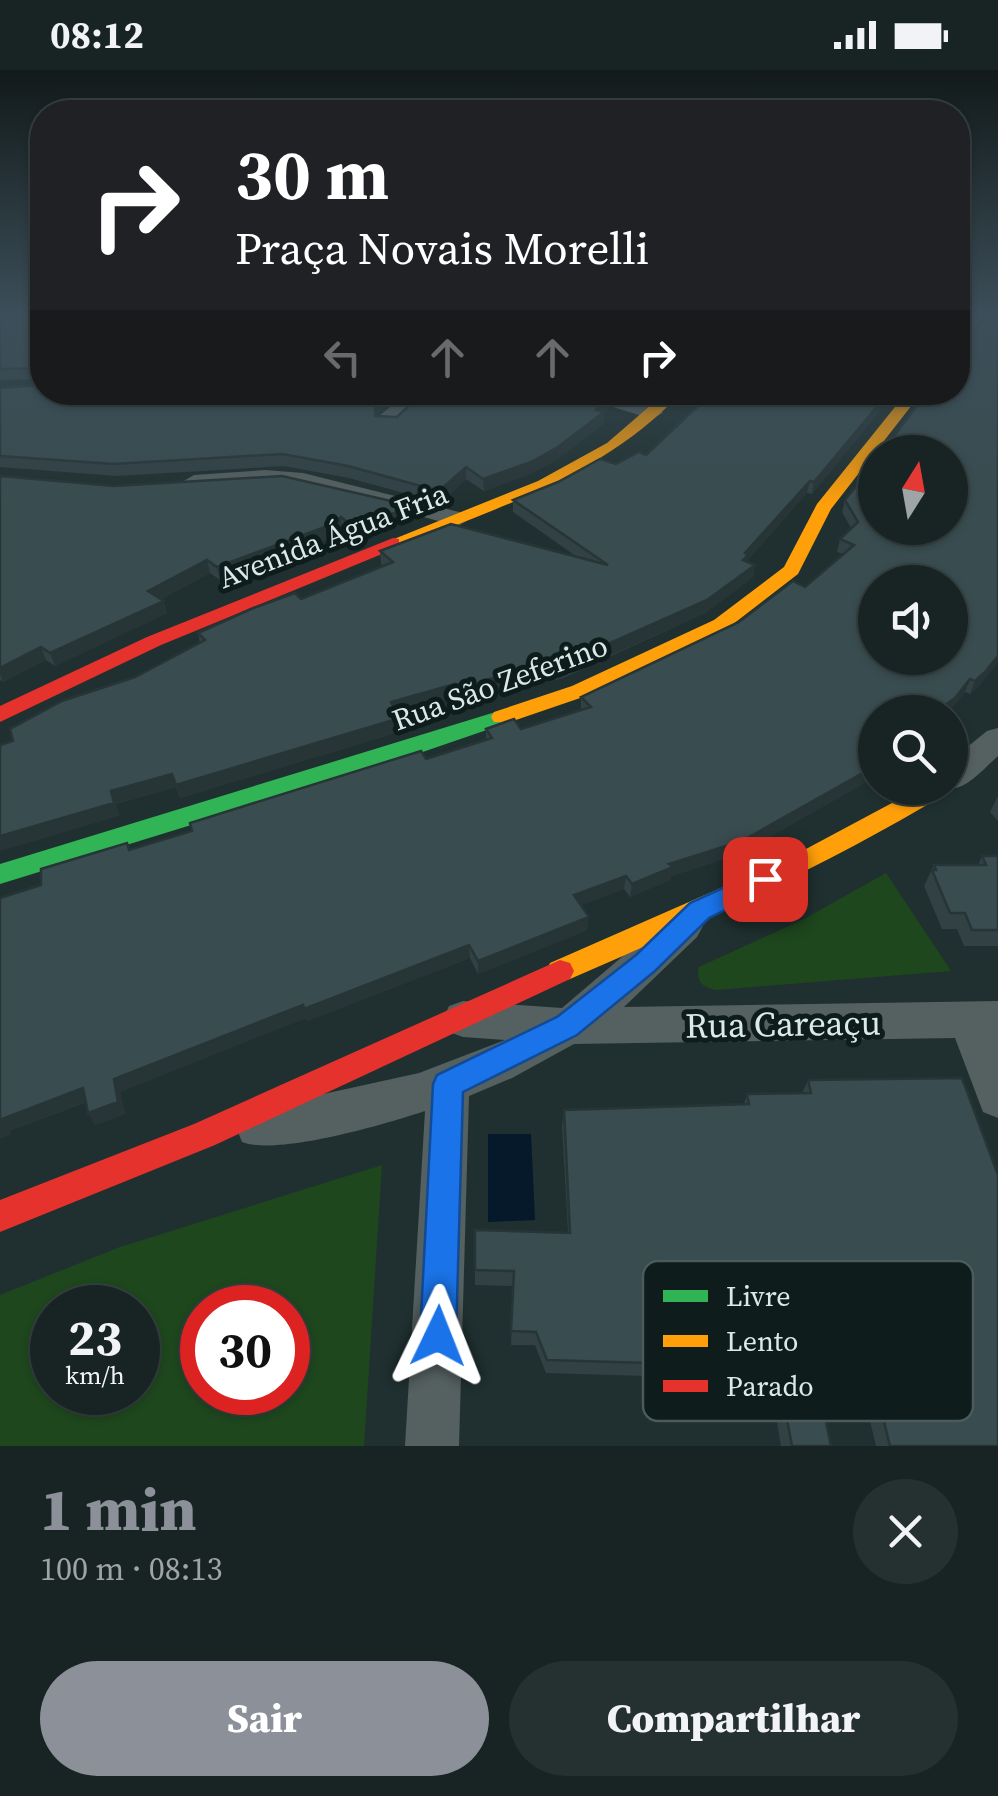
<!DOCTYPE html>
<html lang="pt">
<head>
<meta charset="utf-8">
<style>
  :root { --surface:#182424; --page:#253031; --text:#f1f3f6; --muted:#9fa4a6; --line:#364141; --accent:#8c9099 }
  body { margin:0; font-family:"Source Serif 4",serif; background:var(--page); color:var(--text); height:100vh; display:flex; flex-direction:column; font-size:38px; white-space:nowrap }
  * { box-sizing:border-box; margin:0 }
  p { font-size:32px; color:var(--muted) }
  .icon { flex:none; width:55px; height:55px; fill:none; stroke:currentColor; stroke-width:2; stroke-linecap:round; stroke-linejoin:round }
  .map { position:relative; height:1376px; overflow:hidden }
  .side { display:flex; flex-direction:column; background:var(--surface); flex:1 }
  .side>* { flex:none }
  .banner { position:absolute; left:30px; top:30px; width:940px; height:305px; border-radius:40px; box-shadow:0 2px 8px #0004,0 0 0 2px var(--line); background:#202124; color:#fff; overflow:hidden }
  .needle { width:65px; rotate:11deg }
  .buttons { position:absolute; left:858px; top:365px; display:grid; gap:20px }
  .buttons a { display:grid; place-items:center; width:110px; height:110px; border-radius:50%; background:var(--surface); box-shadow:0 2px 8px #0004,0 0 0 2px var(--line); font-size:50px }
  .speed { position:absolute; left:30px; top:1215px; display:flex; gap:20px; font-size:50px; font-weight:700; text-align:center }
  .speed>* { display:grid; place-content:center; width:130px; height:130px; border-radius:50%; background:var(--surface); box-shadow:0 2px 8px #0004,0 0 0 2px var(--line); line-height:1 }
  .speed small { font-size:25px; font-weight:400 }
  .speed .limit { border:15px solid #d22; background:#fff; color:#111 }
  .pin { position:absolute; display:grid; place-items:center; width:85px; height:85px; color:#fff; margin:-42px; border-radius:20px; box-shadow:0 5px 15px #0006 }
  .me { position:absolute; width:110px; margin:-55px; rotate:2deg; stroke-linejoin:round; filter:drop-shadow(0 0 8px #0008) }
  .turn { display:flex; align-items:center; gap:35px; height:210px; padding:0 40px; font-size:45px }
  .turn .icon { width:130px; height:130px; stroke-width:2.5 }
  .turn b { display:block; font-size:70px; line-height:85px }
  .lanes { display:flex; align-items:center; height:95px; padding:0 40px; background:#0003; justify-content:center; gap:50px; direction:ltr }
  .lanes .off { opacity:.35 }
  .round { display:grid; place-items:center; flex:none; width:105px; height:105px; border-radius:52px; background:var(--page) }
  .head { display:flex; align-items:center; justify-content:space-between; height:170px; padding:0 40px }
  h1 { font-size:60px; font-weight:800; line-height:75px; color:var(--accent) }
  .action { display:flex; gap:20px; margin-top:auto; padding:20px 40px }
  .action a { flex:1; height:115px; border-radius:60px; background:var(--accent); color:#fff; font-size:40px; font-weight:800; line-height:115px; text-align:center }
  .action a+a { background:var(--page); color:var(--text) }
  .status { display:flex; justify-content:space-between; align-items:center; height:70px; padding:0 50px; background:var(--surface); direction:ltr }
  .status svg { height:28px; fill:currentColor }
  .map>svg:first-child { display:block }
  .green { fill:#1e471e; fill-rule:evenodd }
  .water { fill:#05192a }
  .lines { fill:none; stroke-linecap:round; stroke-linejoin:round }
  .street { fill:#556060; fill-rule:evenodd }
  .fast { fill:#30b455; fill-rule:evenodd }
  .slow { fill:#ff9f0a; fill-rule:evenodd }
  .jam { fill:#e5322d; fill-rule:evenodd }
  .wall { fill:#314144 }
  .shaded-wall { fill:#283537 }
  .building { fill:#394c4f; stroke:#283537; stroke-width:2.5; fill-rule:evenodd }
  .route { fill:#1a73e8; stroke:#114b97; stroke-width:2.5 }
  .labels { text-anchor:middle; stroke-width:10; stroke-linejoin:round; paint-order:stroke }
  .street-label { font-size:30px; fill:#d9eae9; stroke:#0f1c1c }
  .near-street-label { font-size:35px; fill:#d9eae9; stroke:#0f1c1c }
  .key { fill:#0f1c1c; stroke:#4c5a5a; stroke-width:2.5 }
  .key-label { font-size:28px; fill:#d9eae9 }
</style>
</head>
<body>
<div class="status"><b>08:12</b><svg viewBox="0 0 49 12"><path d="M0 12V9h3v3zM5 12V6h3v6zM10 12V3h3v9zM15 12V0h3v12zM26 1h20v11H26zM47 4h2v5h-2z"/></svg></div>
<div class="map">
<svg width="998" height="1376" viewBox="0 0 998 1376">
  <rect width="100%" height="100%" fill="#203030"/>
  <g class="green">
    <path d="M886 803 951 901 716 920C703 917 695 912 699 897L804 849Z"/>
    <path d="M382 1095 364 1376H0V1225L120 1177ZM52 1238H138V1322H52ZM202 1238H288V1322H202Z"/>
  </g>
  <polygon class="water" points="488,1064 531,1064 535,1150 488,1152"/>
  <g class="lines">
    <g class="street">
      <polygon points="969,242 988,242 965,273 958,275 958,257"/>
      <polygon points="409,322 432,322 395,356 379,356 376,351 379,346"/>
      <polygon points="564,322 600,322 660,338 663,343 652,349"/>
      <path d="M265 400 303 403 467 444 470 449 458 456C396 441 330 415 266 414 244 414 198 429 182 412L194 405Z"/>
      <path d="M998 658V686C981 701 963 725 939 718H950V691L987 661Z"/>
      <path d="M684 841 697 845 703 856 697 867 624 937 998 931V1048L983 1042 955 968 574 974 512 1008 469 1026 459 1376H405L425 1041C386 1054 277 1086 242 1072L236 1057 242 1042 419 1003 505 970 463 967 449 962 443 949 449 936 463 931 562 938 671 845Z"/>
    </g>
    <polygon class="fast" points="502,640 510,642 513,647 510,652 376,698 0,814 0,794"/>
    <g class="slow">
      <path d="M666 322H682C605 404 501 437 399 477H387L384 473 538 411 607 373Z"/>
      <polygon points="907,322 922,322 831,439 798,504 728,558 586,626 510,652 494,652 491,647 494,642 572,616 714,550 784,497 817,434"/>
      <path d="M920 718H949L945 724C825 797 698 853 570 909L560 912 550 909 546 901 550 893 791 787Z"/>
    </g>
    <g class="jam">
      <polygon points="393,468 399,469 399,477 161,575 0,652 0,636 147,567"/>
      <polygon points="560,890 570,893 574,901 570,909 215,1075 0,1162 0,1130 194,1054"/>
    </g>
  </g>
  <g class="wall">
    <polygon points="0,242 42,242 42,309 0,310"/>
    <polygon points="958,242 964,242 958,252 980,615 970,624 965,622 948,642 875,642 875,707 739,784 671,806 670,810 630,827 624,819 581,835 587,860 478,904 470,888 307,951 306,948 275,960 120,1022 125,1044 95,1055 86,1032 10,1061 11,1064 0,1069 0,828 41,815 130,780 486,670 486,659 521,659 581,640 581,627 739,552 805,517 843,484 837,482 840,469 851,458 842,442 845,430 950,382 880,382 882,374 889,373 958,322"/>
    <polygon points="0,318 376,344 376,346 397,347 608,340 604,344 603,354 558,389 530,404 484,421 466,409 440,433 349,408 284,396 117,406 0,397"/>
    <polygon points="895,322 812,424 807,423 747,491 755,495 753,507 705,543 563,608 553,611 548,605 491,622 491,631 464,640 455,627 398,643 402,661 180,728 176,717 116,734 119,746 13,671 200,573 198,563 301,529 384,496 381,494 380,481 577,487 513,442 513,430 616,394"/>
    <polygon points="0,406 414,448 355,471 342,459 335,467 220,510 210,503 161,529 167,543 55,596 46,590 3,612 0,610"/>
    <polygon points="998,726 998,751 990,742"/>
    <polygon points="982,786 998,786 998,876 964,876 957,859 942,859 924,816 934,795 978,795"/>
    <polygon points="808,1010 998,1376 876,1376 868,1343 825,1345 831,1376 781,1376 767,1293 718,1292 718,1295 712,1308 546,1303 535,1275 511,1275 513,1216 475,1215 475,1200 568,1163 562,1056 564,1040 744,1034 747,1024 802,1023"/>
  </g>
  <g class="shaded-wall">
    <polygon points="388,322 404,322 376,344 376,358 375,333"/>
    <polygon points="889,322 895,322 812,424 814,412"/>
    <polygon points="609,328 608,340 604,344 603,354 558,389 530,404 484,421 483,409 596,340"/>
    <polygon points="466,397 466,409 440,433 439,421"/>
    <polygon points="810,411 807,423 747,491 746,497 744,489 745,483"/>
    <polygon points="413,436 414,448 355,471 354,458"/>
    <polygon points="341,447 342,459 335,467 220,510 217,497"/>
    <polygon points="207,490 210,503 152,534 148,521"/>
    <polygon points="755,495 753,507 705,543 553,611 554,598"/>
    <polygon points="164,531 167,543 55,596 50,583"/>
    <polygon points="41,577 46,590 3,612 0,604 0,598"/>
    <polygon points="998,586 998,592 980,615 970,624 975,611"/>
    <polygon points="548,592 548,605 491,622 491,631 464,640 464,627 486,610"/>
    <polygon points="970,609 965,622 950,641 936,642"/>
    <polygon points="455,614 455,627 392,645 391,632"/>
    <polygon points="400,648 402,661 180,728 176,715"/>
    <polygon points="875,696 875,707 739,784 671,806 670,810 630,827 632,814 669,794"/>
    <polygon points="172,704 176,717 116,734 119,746 0,781 0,766 111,721"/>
    <polygon points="626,806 624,819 573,838 574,825"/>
    <polygon points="589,847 587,860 478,904 478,891"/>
    <polygon points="469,875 470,888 307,951 304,939"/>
    <polygon points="303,935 306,948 120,1022 125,1044 95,1055 88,1043 114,1009"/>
    <polygon points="83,1018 90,1030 10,1061 11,1064 0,1069 0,1054 2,1049"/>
  </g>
  <g class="building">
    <polygon points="0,242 42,242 42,307 41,298 0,299"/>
    <path d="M988 242H998V586L985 602 975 611 970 609 955 628 936 642H875V696L742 771 669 794 673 797 632 814 626 806 574 825 589 847 478 891 469 875 304 939 303 935 272 947 114 1009 118 1032 88 1043 83 1018 2 1049 3 1053 0 1054V828L41 815V799L127 773 129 780 192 761 190 753 421 681 426 689 492 668 486 659 514 649 521 659 591 637 581 627 739 552 793 511 805 517 854 475 840 469 858 452 845 430 875 392V458H950V382H881L882 374 889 373 927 322H958V247L959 267 971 265ZM875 512H950V588H875Z"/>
    <polygon points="42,315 42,322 388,322 375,333 375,346 397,347 423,322 590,322 609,328 596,340 604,342 558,377 531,392 483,409 466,397 439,421 348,396 282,384 114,394 0,386 0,318"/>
    <polygon points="713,322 889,322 814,412 810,411 745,483 748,485 743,490 755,495 707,530 554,598 548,592 486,610 491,618 464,627 455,614 391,632 400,648 176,715 172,704 111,721 114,733 0,766 0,675 13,671 10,659 62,631 135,607 205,570 198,563 251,539 295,523 301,529 393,492 380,481 451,454 608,495 513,430 558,412 600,389 616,394 639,382 646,385"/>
    <polygon points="0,406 114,416 282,406 413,436 354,458 341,447 333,454 217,497 207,490 148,521 164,531 50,583 41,577 0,598"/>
    <polygon points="982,786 998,786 998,860 972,860 965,843 950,843 932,800 936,800 934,795 986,795"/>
    <polygon points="962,1008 998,1105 998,1376 890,1376 879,1331 822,1333 831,1376 792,1376 774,1280 716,1279 718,1295 547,1290 536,1262 511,1261 514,1201 475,1200 475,1160 570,1163 564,1040 749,1034 747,1024 811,1023 808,1010"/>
  </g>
  <linearGradient id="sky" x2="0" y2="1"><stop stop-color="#121a1a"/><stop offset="0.56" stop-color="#3c4e59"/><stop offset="1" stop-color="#3c4e59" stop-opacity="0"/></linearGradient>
  <rect width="998" height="435" fill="url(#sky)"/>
  <polygon class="route" points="765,799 774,802 778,809 774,816 709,848 655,901 577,965 463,1022 456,1266 450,1279 438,1284 425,1279 420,1266 433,1014 437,1005 557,947 636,885 690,833"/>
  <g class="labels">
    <g class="street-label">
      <text transform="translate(333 466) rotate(-21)" y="10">Avenida Água Fria</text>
      <text transform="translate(500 613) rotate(-20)" y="10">Rua São Zeferino</text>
    </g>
    <g class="near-street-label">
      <text transform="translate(783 954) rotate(-1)" y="12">Rua Careaçu</text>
    </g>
  </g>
  <rect x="643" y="1191" width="330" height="160" rx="15" class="key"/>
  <rect x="663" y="1220" width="45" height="12" fill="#30b455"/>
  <rect x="663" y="1265" width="45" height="12" fill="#ff9f0a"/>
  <rect x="663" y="1310" width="45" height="12" fill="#e5322d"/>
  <g class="key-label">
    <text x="726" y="1236">Livre</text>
    <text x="726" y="1281">Lento</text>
    <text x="726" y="1326">Parado</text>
  </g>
</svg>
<div class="buttons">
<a><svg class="needle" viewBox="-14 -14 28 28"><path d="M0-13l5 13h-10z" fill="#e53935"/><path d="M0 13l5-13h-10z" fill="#9fa4a6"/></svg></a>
<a><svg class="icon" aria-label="sound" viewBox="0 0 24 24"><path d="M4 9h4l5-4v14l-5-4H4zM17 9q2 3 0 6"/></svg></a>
<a><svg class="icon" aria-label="search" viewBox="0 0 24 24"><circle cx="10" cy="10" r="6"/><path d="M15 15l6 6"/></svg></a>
</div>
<div class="speed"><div>23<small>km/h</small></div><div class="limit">30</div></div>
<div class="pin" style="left:765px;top:809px;background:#d93025"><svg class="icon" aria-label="arrive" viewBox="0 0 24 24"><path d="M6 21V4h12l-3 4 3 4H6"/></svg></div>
<svg class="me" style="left:438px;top:1266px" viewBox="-20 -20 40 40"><path d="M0-17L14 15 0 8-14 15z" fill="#1a73e8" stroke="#fff" stroke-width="4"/></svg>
<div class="banner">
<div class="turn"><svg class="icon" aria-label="right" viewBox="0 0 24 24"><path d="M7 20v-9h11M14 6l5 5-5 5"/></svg><div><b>30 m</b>Praça Novais Morelli</div></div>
<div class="lanes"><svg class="icon off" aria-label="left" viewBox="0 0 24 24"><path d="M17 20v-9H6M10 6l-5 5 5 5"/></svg><svg class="icon off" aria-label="ahead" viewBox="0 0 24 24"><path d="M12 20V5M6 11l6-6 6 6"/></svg><svg class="icon off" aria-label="ahead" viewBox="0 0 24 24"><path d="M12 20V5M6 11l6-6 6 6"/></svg><svg class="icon" aria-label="right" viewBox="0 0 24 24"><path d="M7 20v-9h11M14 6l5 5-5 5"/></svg></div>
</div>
</div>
<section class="side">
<div class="head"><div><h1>1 min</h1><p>100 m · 08:13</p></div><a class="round"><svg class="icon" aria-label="close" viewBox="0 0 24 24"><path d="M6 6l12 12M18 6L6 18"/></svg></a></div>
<div class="action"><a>Sair</a><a>Compartilhar</a></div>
</section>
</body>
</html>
